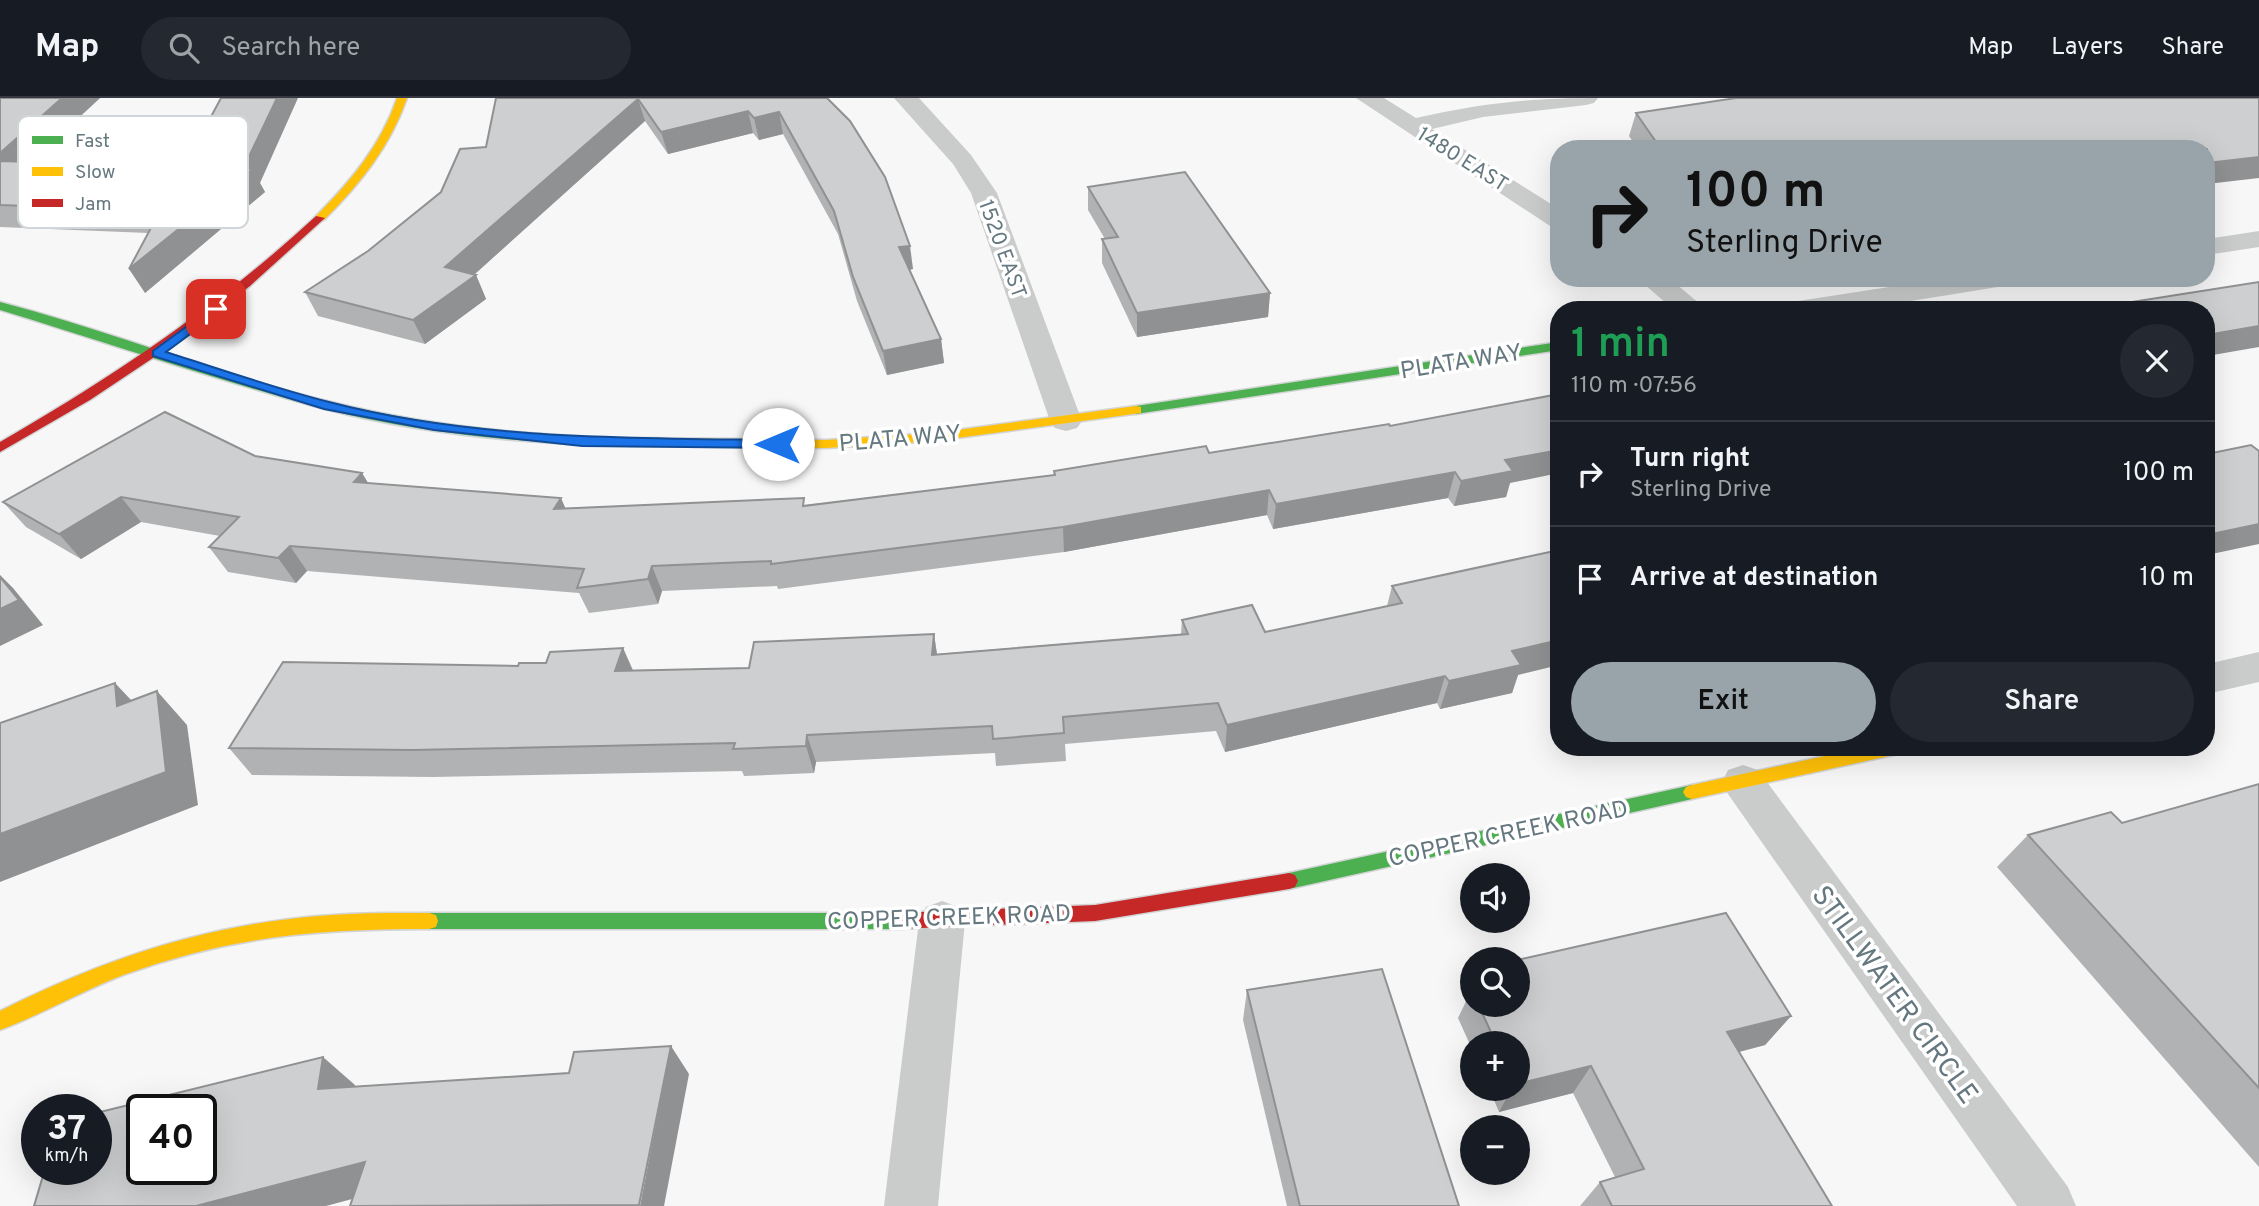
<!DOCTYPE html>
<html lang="en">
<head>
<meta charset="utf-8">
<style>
  :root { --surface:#171b24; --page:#242831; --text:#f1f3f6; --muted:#9ea1a6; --line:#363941; --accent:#98a4a9 }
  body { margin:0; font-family:Overpass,sans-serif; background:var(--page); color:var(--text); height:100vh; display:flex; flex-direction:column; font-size:26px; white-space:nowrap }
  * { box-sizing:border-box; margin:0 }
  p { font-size:23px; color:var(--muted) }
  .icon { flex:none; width:38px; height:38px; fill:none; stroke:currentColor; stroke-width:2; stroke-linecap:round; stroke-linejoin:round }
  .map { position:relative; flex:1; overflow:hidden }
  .side { position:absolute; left:1550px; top:203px; width:665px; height:455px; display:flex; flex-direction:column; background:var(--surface); border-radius:28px; box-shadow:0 7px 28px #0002 }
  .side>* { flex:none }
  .banner { position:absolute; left:1550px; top:42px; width:665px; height:147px; border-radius:28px; box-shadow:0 7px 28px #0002; background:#98a4a9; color:#111; overflow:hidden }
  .tools { position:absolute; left:1460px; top:765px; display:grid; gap:14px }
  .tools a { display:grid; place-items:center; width:70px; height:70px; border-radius:50%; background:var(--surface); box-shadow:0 7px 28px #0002; font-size:35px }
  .speed { position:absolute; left:21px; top:996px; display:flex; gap:14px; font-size:35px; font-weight:700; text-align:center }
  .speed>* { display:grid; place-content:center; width:91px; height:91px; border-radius:50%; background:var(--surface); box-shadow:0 7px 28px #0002; line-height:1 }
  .speed small { font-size:18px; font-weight:400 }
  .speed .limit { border:4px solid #111; border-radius:10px; background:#fff; color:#111 }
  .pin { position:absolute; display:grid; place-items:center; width:60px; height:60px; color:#fff; margin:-30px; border-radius:14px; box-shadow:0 4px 10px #0006 }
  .me { position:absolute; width:77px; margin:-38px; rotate:270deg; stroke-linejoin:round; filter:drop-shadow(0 0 5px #0008) }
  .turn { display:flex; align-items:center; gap:24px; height:147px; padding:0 21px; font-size:32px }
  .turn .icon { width:91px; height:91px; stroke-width:2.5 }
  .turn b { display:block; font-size:49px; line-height:60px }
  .round { display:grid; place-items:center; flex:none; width:74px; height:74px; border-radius:37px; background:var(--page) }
  .headline { display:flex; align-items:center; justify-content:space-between; height:119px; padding:0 21px }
  h1 { font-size:42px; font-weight:600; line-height:52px; color:#1e9e55 }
  .cta { display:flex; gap:14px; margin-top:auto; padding:14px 21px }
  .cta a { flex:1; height:80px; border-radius:42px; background:var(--accent); color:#111; font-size:28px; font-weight:600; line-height:80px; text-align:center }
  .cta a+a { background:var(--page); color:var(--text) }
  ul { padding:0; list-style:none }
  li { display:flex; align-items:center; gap:21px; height:105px; padding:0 21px; border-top:2px solid var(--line) }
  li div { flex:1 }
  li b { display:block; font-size:26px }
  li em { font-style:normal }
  header { display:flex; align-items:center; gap:42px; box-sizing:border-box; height:98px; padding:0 35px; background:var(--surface); border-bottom:2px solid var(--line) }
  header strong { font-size:33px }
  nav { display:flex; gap:38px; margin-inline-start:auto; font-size:24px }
  .search { width:490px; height:63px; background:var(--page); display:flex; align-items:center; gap:18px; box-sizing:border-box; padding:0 24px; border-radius:38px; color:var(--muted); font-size:26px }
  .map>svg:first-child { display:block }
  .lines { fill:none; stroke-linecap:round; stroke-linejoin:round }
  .fast-casing { stroke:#d3d4d5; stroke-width:3 }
  .slow-casing { stroke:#d3d4d5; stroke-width:3 }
  .jam-casing { stroke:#d3d4d5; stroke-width:3 }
  .street { fill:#cacccc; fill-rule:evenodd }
  .fast { fill:#4caf50; fill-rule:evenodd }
  .slow { fill:#ffc107; fill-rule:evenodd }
  .jam { fill:#c62828; fill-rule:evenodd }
  .wall { fill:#b1b2b3 }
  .shaded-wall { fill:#909192 }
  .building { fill:#cecfd0; stroke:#909192; stroke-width:2; fill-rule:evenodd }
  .route { fill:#1a73e8; stroke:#114b97; stroke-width:2 }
  .labels { text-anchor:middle; stroke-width:7; stroke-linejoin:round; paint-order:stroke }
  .far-street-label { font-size:21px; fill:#65787f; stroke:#fff }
  .street-label { font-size:24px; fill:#65787f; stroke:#fff }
  .near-street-label { font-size:28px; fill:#65787f; stroke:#fff }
  .key { fill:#fff; stroke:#d1d6d9; stroke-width:2 }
  .key-label { font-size:19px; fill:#65787f }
</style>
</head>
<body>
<header>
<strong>Map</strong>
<div class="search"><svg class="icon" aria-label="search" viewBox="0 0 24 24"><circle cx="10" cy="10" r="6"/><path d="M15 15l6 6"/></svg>Search here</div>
<nav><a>Map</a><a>Layers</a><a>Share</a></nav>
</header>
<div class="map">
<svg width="2259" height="1108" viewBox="0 0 2259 1108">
  <rect width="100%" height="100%" fill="#f7f7f7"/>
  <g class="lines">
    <g class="fast-casing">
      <g id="fast">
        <path d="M0 204C111 233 219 277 331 304 427 328 532 338 631 340L638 344 631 348C533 346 420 336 325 311 216 282 108 245 0 212Z"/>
        <polygon points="1559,244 1559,252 1136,316 1130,312 1136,308"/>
        <polygon points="1692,687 1698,689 1701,694 1698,699 1692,701 1289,791 1283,789 1280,783 1283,777 1289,775"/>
        <polygon points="429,815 897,815 904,817 906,823 904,829 897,831 429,831 422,829 420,823 422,817"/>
      </g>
    </g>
    <g class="slow-casing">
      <g id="slow">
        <path d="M397 0H407C390 49 360 86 324 122H316V118C351 83 381 47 397 0Z"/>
        <polygon points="1136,308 1141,309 1141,315 935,343 826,350 631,348 624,344 631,340 826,342 935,335"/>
        <polygon points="1866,649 1906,649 1904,654 1898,656 1692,701 1686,699 1683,694 1686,689 1692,687"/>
        <path d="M386 815H429L436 817 438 823 436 829 429 831C318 831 232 838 126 876 83 892 43 916 0 932V913C128 849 243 816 386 815Z"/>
      </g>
    </g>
    <g class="jam-casing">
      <g id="jam">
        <path d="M316 118 325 120 250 188 171 248 90 302 0 354V344C113 279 220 207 316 118Z"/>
        <polygon points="1289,775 1295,777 1298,783 1295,789 1289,791 1095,823 897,831 890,829 888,823 890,817 897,815 1095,807"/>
      </g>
    </g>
    <g class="street">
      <polygon points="894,0 919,0 971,57 997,95 1082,323 1077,330 1066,333 1055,330 1050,323 971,95 953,66"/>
      <path d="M1356 0H1384L1416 20C1483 5 1529 0 1598 0L1594 5 1586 7 1483 19 1432 31 1559 111V130L1550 128Z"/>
      <polygon points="2259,133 2259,149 2207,157 2207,141"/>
      <polygon points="1637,180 1669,180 1707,212 1674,212"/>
      <polygon points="1948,180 2018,180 2014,186 2004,188 1855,212 1784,212 1788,206 1798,203"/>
      <polygon points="2259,554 2259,584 2207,596 2207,566"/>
      <polygon points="1743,667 1758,672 2068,1089 2076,1108 2017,1108 1728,696 1722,684 1728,672"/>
      <polygon points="942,803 958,809 965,823 938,1108 884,1108 919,823 926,809"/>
    </g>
    <use href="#fast" class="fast"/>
    <use href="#slow" class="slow"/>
    <use href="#jam" class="jam"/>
  </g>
  <g class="wall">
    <polygon points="0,0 100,0 31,64 260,85 265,94 145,195 148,135 0,129"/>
    <polygon points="496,0 827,0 913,171 909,172 941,241 944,265 887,277 857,203 838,136 783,36 759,42 753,35 668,56 645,23 474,176 476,177 486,201 425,246 318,218 305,194 368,153 441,94 486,49"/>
    <polygon points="1636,15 2207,51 1638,51 1629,38"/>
    <polygon points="1088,89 1270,195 1268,219 1137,239 1102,165 1102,141 1105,141 1088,112"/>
    <polygon points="1390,328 1510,385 1506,399 1454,408 1448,400 1273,431 1267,417 1064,454 778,491 777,488 662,493 658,506 589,515 579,495 307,473 296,485 228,474 209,449 220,438 141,424 81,461 26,429 3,404 362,375 368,385 566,411 806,407 1054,377 1054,373 1209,355"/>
    <polygon points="1392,488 1518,577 1512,595 1440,611 1437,605 1225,654 1216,633 1065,646 1066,663 996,668 995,655 816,664 814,675 744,678 742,673 432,679 252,677 229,650 518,568 546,565 623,550 633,572 749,570 934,536 937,556 1181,536 1182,522 1265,534 1387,508"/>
    <polygon points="2259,686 2259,1069 1997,769 2028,737 2122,725"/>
    <polygon points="1472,891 1472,906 1517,906 1791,918 1765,947 1739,954 1832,1108 1580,1108 1600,1084 1615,1079 1573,995 1499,1014 1489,990 1517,990 1517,945 1472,945 1472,951 1458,920"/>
    <polygon points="1247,892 1459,1108 1287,1108 1243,922"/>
  </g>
  <g class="shaded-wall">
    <polygon points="62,0 100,0 8,85 0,74 0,55"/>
    <polygon points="277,0 298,0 260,85 265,94 145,195 129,171 243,71"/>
    <polygon points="638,1 645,23 465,185 476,177 486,201 425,246 413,222 445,169"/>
    <polygon points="748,13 753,35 668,56 661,34"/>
    <polygon points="779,14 783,36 759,42 754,20"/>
    <polygon points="2259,59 2259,80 2207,86 2207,65"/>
    <polygon points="910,148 913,171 902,173 899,149"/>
    <polygon points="1270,195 1268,219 1137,239 1137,215"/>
    <polygon points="2259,228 2259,249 2207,258 2207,237"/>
    <polygon points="941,241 944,265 887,277 883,253"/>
    <polygon points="1559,352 1559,375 1510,385 1506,399 1454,408 1461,383 1505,362"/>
    <polygon points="1455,374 1448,400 1273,431 1276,406"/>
    <polygon points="362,375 377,400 354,384"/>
    <polygon points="1269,392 1267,417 1064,454 1063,429"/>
    <polygon points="121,399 141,424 81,461 59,436"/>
    <polygon points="561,400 572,425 554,411"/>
    <polygon points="2259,426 2259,446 2207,457 2207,437"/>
    <polygon points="290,448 307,473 296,485 278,460"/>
    <polygon points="652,468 662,493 658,506 648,481"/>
    <polygon points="0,477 13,490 43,527 0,548"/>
    <polygon points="934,536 938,564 932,557"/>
    <polygon points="1559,542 1559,567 1518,577 1512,595 1440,611 1449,583 1512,553"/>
    <polygon points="623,550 635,578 615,573"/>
    <polygon points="1445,578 1437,605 1225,654 1227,627"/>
    <polygon points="115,585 147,619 117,608"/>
    <polygon points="157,593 187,627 198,707 0,784 0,736"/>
    <polygon points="807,637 816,664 814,675 806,648"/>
    <polygon points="1791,918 1765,947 1704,963 1727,934"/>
    <polygon points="671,948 689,976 664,1108 640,1108"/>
    <polygon points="323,959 355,987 351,1018 318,991"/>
    <polygon points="1591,968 1573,995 1499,1014 1512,990 1517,990 1517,986"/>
    <polygon points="365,1064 397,1089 326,1108 196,1108"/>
  </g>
  <g class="building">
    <polygon points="0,0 62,0 0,55"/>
    <polygon points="221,0 277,0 243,71 253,71 129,171 160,113 0,107 0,63 184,69"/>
    <polygon points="496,0 827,0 850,23 885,79 910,148 899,149 941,241 883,253 853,179 834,113 779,14 754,20 748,13 661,34 638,1 445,169 476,177 413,222 305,194 368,153 441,94 460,51 486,49"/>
    <polygon points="1736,0 2259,0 2259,59 2207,65 2207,51 1661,51 1636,15"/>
    <polygon points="1185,74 1270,195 1137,215 1102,141 1118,139 1088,89"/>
    <polygon points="2259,184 2259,228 2207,237 2207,212 2081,212"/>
    <polygon points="1559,296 1559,352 1505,362 1513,373 1461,383 1455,374 1276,406 1269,392 1063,429 771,466 771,463 652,468 648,481 577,490 584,471 290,448 278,460 209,449 239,419 121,399 59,436 3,404 165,314 255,358 362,375 354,384 561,400 554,411 804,400 803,408 1055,377 1054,373 1206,348 1209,355 1389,326 1390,328"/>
    <polygon points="2251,347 2259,353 2259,426 2207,437 2207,356"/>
    <polygon points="1559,452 1559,542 1512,553 1521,567 1449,583 1445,578 1227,627 1218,605 1063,619 1064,635 993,641 992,628 807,637 806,648 733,651 735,645 412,652 229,650 283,564 518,568 519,565 546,565 550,554 623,550 615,573 749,570 754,544 934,536 932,557 1188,536 1182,522 1252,507 1265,534 1402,505 1392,488"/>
    <polygon points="0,479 19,502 0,511"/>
    <polygon points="115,585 117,608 157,593 166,674 0,736 0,625"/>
    <polygon points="2259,686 2259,990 2028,737 2111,714 2122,725"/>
    <polygon points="1726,815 1791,918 1727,934 1832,1108 1612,1108 1600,1084 1644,1071 1591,968 1517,986 1517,945 1496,945 1478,906 1517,906 1517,862"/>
    <polygon points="1382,871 1459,1108 1300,1108 1247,892"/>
    <path d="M671 948 639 1107 350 1108 365 1064 196 1108H34L45 1071H96V1015L323 959 318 991 569 975 574 954ZM142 1012H201V1071H142Z"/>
  </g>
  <path class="route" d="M216 207 222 211 220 214 166 254C220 271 274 290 329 304 475 342 629 340 778 342L785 346 778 350 582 348 434 332 324 311 153 258V253Z"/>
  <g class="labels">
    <g class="far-street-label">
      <text transform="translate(1463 61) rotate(32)" y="7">1480 EAST</text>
      <text transform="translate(1003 151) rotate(70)" y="7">1520 EAST</text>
    </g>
    <g class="street-label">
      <text transform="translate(1461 263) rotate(-9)" y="8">PLATA WAY</text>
      <text transform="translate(900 340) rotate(-5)" y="8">PLATA WAY</text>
      <text transform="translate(1508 735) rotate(-12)" y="8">COPPER CREEK ROAD</text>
      <text transform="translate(949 819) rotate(-2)" y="8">COPPER CREEK ROAD</text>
    </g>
    <g class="near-street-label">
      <text transform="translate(1896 896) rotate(54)" y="10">STILLWATER CIRCLE</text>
    </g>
  </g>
  <rect x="18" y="18" width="230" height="112" rx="10" class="key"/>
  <rect x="32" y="38" width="31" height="8" fill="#4caf50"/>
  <rect x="32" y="69" width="31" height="9" fill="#ffc107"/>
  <rect x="32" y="101" width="31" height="8" fill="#c62828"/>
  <g class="key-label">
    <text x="75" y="49">Fast</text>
    <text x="75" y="80">Slow</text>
    <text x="75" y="112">Jam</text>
  </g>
</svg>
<div class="tools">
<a><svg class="icon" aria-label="sound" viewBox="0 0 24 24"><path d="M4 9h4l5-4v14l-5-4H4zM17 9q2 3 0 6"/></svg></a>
<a><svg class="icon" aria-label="search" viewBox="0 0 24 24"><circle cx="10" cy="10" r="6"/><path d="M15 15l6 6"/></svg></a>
<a>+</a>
<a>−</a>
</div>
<div class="speed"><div>37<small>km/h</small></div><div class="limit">40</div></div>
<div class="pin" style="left:216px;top:211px;background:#d93025"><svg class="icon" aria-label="arrive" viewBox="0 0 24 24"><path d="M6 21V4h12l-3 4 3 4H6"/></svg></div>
<svg class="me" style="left:778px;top:346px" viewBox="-20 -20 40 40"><circle r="19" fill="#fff"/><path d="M0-13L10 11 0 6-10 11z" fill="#1a73e8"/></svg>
<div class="banner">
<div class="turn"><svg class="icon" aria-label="right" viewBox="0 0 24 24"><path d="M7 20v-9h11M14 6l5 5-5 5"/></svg><div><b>100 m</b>Sterling Drive</div></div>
</div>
<section class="side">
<div class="headline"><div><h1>1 min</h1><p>110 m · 07:56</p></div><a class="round"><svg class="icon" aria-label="close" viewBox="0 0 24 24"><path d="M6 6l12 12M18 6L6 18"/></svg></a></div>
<ul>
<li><svg class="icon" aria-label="right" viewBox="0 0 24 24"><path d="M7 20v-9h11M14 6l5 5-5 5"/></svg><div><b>Turn right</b><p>Sterling Drive</p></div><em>100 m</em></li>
<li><svg class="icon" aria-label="arrive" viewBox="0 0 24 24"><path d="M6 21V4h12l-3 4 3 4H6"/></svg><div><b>Arrive at destination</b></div><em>10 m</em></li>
</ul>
<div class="cta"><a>Exit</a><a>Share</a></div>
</section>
</div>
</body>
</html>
